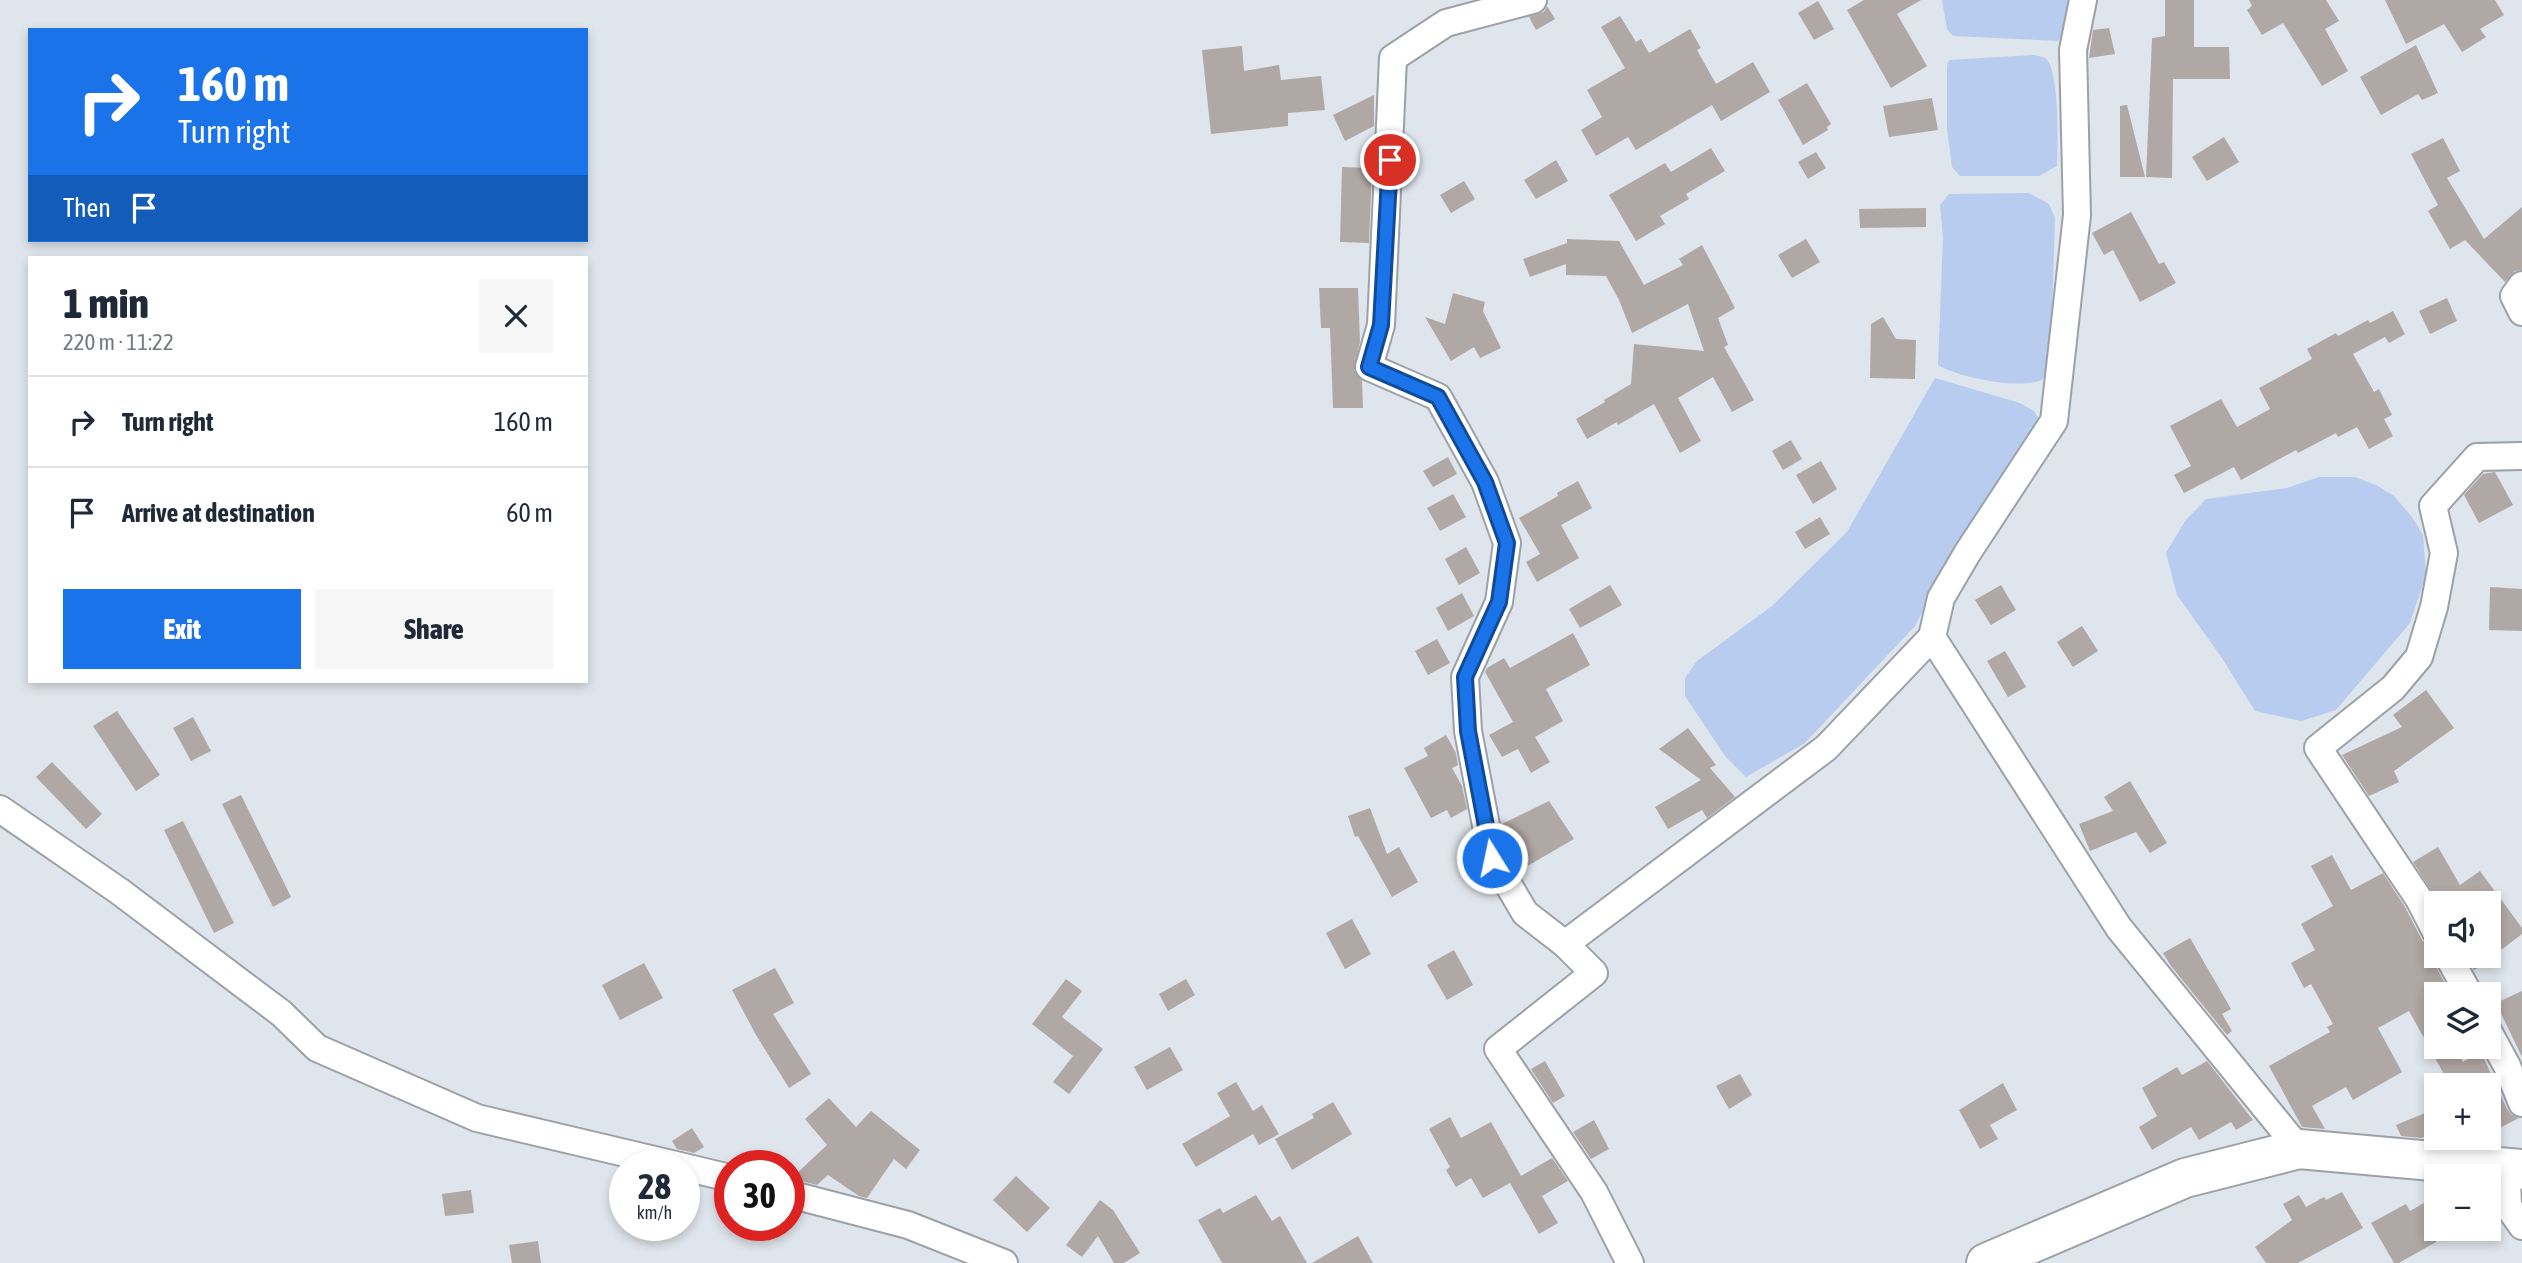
<!DOCTYPE html>
<html lang="en">
<head>
<meta charset="utf-8">
<style>
  :root { --surface:#fff; --page:#f6f6f7; --text:#1f2937; --muted:#747a83; --line:#e0e1e3; --accent:#1a73e8 }
  body { margin:0; font-family:"Asap Condensed",sans-serif; background:var(--page); color:var(--text); height:100vh; display:flex; flex-direction:column; font-size:26px; white-space:nowrap }
  * { box-sizing:border-box; margin:0 }
  p { font-size:23px; color:var(--muted) }
  .icon { flex:none; width:38px; height:38px; fill:none; stroke:currentColor; stroke-width:2; stroke-linecap:round; stroke-linejoin:round }
  .map { position:relative; flex:1; overflow:hidden }
  .drawer { position:absolute; left:28px; top:256px; width:560px; height:427px; display:flex; flex-direction:column; background:var(--surface); border-radius:0px; box-shadow:0 4px 10px #0003 }
  .drawer>* { flex:none }
  .banner { position:absolute; left:28px; top:28px; width:560px; height:214px; border-radius:0px; box-shadow:0 4px 10px #0003; background:#1a73e8; color:#fff; overflow:hidden }
  .tools { position:absolute; left:2424px; top:891px; display:grid; gap:14px }
  .tools a { display:grid; place-items:center; width:77px; height:77px; border-radius:0px; background:var(--surface); box-shadow:0 4px 10px #0003; font-size:35px }
  .speed { position:absolute; left:609px; top:1150px; display:flex; gap:14px; font-size:35px; font-weight:700; text-align:center }
  .speed>* { display:grid; place-content:center; width:91px; height:91px; border-radius:50%; background:var(--surface); box-shadow:0 4px 10px #0003; line-height:1 }
  .speed small { font-size:18px; font-weight:400 }
  .speed .limit { border:10px solid #d22; background:#fff; color:#111 }
  .pin { position:absolute; display:grid; place-items:center; width:60px; height:60px; color:#fff; margin:-30px; border:4px solid #fff; border-radius:50%; box-shadow:0 2px 7px #0007 }
  .me { position:absolute; width:77px; margin:-38px; rotate:350deg; stroke-linejoin:round; filter:drop-shadow(0 0 5px #0008) }
  .turn { display:flex; align-items:center; gap:24px; height:147px; padding:0 35px; font-size:32px }
  .turn .icon { width:91px; height:91px; stroke-width:2.5 }
  .turn b { display:block; font-size:49px; line-height:60px }
  .then { display:flex; align-items:center; height:66px; padding:0 35px; background:#0003; gap:14px; font-size:26px }
  .round { display:grid; place-items:center; flex:none; width:74px; height:74px; border-radius:0px; background:var(--page) }
  .overview { display:flex; align-items:center; justify-content:space-between; height:119px; padding:0 35px }
  h1 { font-size:42px; font-weight:800; line-height:52px }
  .action { display:flex; gap:14px; margin-top:auto; padding:14px 35px }
  .action a { flex:1; height:80px; border-radius:0px; background:var(--accent); color:#fff; font-size:28px; font-weight:800; line-height:80px; text-align:center }
  .action a+a { background:var(--page); color:var(--text) }
  ul { padding:0; list-style:none }
  li { display:flex; align-items:center; gap:21px; height:91px; padding:0 35px; border-top:2px solid var(--line) }
  li div { flex:1 }
  li b { display:block; font-size:26px }
  li em { font-style:normal }
  .map>svg:first-child { display:block }
  .water { fill:#b7ccef }
  .building { fill:#b0a8a4 }
  .lines { fill:none; stroke-linecap:round; stroke-linejoin:round }
  .minor-casing { stroke:#9ca1a8; stroke-width:30 }
  .secondary-casing { stroke:#9ca1a8; stroke-width:42 }
  .minor { stroke:#fff; stroke-width:26 }
  .secondary { stroke:#fff; stroke-width:38 }
  .route-casing { stroke:#114b97; stroke-width:18 }
  .route { stroke:#1a73e8; stroke-width:12 }
</style>
</head>
<body>
<div class="map">
<svg width="2522" height="1263" viewBox="0 0 2522 1263">
  <rect width="100%" height="100%" fill="#dfe5ec"/>
  <g class="water">
    <polygon points="1942,0 2074,0 2067,32 2058,41 1953,36 1947,29"/>
    <path d="M2033 55C2039 56 2044 56 2048 61 2059 77 2058 145 2057 166L2039 176H1960L1952 167 1947 129V66L1949 60Z"/>
    <path d="M2029 193 2049 204 2055 218 2051 348 2043 379C2023 391 1957 377 1938 365L1943 237 1940 205 1949 194Z"/>
    <polygon points="1935,378 2020,403 2034,411 2041,422 1955,551 1915,626 1805,743 1746,777 1725,756 1685,696 1685,678 1697,661 1772,606 1847,532"/>
    <polygon points="2319,477 2355,477 2378,486 2394,496 2412,517 2423,535 2426,575 2410,623 2336,710 2301,721 2255,711 2222,658 2177,595 2166,553 2185,521 2206,499 2287,488"/>
  </g>
  <g class="building">
    <polygon points="1864,0 1921,0 1897,14 1927,66 1891,88 1847,10"/>
    <polygon points="2165,0 2194,0 2194,47 2229,47 2230,79 2173,79 2172,178 2146,177 2152,38 2165,36"/>
    <polygon points="2249,0 2326,0 2339,21 2325,29 2348,71 2322,86 2283,23 2262,35 2247,10 2252,6"/>
    <polygon points="2385,0 2495,0 2504,15 2480,29 2486,37 2462,52 2444,24 2406,44"/>
    <polygon points="1818,1 1834,29 1814,40 1798,13"/>
    <polygon points="1547,6 1555,19 1536,30 1529,17 1544,12"/>
    <polygon points="1620,16 1636,42 1641,39 1649,53 1690,29 1701,48 1697,50 1716,84 1753,62 1770,92 1721,121 1712,105 1636,150 1628,137 1596,156 1581,130 1602,117 1587,90 1625,68 1601,27"/>
    <polygon points="2109,28 2115,54 2089,58 2093,30"/>
    <polygon points="2416,45 2438,93 2422,100 2418,94 2381,115 2360,77"/>
    <polygon points="1242,46 1244,71 1279,65 1281,80 1321,76 1325,110 1288,113 1288,126 1211,134 1202,50"/>
    <polygon points="1807,83 1831,124 1827,127 1828,130 1803,145 1778,100"/>
    <polygon points="1374,95 1374,126 1345,141 1333,115"/>
    <polygon points="1932,98 1938,130 1889,137 1883,106"/>
    <polygon points="2127,105 2145,177 2120,177 2120,106"/>
    <polygon points="2224,137 2239,162 2207,181 2192,157"/>
    <polygon points="2443,138 2460,171 2447,178 2484,239 2522,207 2522,270 2515,271 2505,282 2465,240 2450,249 2428,211 2438,205 2411,154"/>
    <polygon points="1711,148 1725,171 1686,194 1689,199 1660,216 1665,224 1636,241 1609,195 1665,163 1671,172"/>
    <polygon points="1816,152 1826,168 1808,179 1798,162"/>
    <polygon points="1556,160 1568,181 1536,199 1524,180"/>
    <polygon points="1342,167 1372,168 1369,243 1340,242"/>
    <polygon points="1464,181 1475,199 1451,213 1440,195"/>
    <polygon points="1926,208 1926,227 1860,228 1859,209"/>
    <polygon points="2131,212 2159,264 2164,262 2176,283 2140,302 2113,250 2104,255 2092,233"/>
    <polygon points="1567,239 1619,241 1644,285 1683,265 1679,259 1702,245 1735,308 1718,318 1728,345 1724,347 1754,400 1732,412 1713,377 1678,398 1701,441 1680,453 1654,404 1618,425 1617,422 1587,439 1576,419 1605,402 1604,400 1631,384 1634,344 1704,351 1688,304 1632,333 1619,300 1606,276 1566,275 1566,264 1530,277 1523,259 1567,243"/>
    <polygon points="1806,239 1820,262 1792,278 1778,255"/>
    <polygon points="1319,288 1358,288 1360,342 1354,370 1362,381 1363,408 1333,408 1330,328 1321,328"/>
    <polygon points="1453,293 1485,302 1483,311 1501,348 1480,358 1474,347 1451,361 1425,317 1445,324"/>
    <polygon points="2447,298 2457,321 2430,334 2419,311"/>
    <polygon points="2393,311 2405,334 2389,343 2385,337 2353,354 2374,392 2379,389 2392,415 2384,419 2393,436 2369,449 2357,427 2338,437 2336,433 2298,453 2296,450 2241,480 2234,467 2184,493 2174,475 2191,466 2170,426 2221,399 2237,427 2270,409 2259,388 2312,359 2307,349 2336,333 2338,336 2368,320 2370,323"/>
    <polygon points="1883,317 1896,339 1916,340 1915,379 1870,378 1871,324"/>
    <polygon points="1791,440 1802,459 1783,470 1772,451"/>
    <polygon points="1448,457 1457,474 1433,487 1423,471"/>
    <polygon points="1821,461 1837,489 1813,504 1796,475"/>
    <polygon points="2495,472 2513,505 2479,523 2464,495 2483,474"/>
    <polygon points="1578,481 1592,508 1561,525 1579,558 1537,582 1526,562 1540,554 1519,518 1558,496 1557,493"/>
    <polygon points="1453,494 1466,517 1440,531 1427,508"/>
    <polygon points="1820,517 1830,534 1805,549 1795,532"/>
    <polygon points="1466,547 1480,573 1459,585 1445,559"/>
    <polygon points="1610,585 1622,605 1580,628 1569,609"/>
    <polygon points="2001,585 2016,610 1991,625 1975,600"/>
    <polygon points="2490,587 2522,589 2522,631 2489,630"/>
    <polygon points="1462,593 1474,616 1448,631 1436,608"/>
    <polygon points="2082,626 2098,651 2073,667 2057,642"/>
    <polygon points="1573,633 1590,665 1546,689 1563,721 1535,737 1550,762 1531,773 1518,749 1502,757 1489,735 1513,722 1485,672 1487,668 1504,658 1510,668"/>
    <polygon points="1437,639 1450,663 1428,675 1415,651"/>
    <polygon points="2005,651 2026,687 2008,697 1987,661"/>
    <polygon points="2426,690 2454,728 2394,771 2399,782 2369,796 2342,755 2402,727 2393,715"/>
    <polygon points="117,711 160,775 136,791 93,726"/>
    <polygon points="193,717 211,751 191,761 173,728"/>
    <polygon points="1688,728 1716,765 1710,768 1735,797 1707,818 1702,810 1668,829 1655,807 1701,780 1659,749"/>
    <polygon points="1446,735 1456,753 1458,765 1452,768 1462,786 1467,809 1451,818 1447,810 1431,818 1404,768 1428,756 1424,748"/>
    <polygon points="52,762 102,814 86,829 36,777"/>
    <polygon points="2130,781 2167,843 2150,853 2136,832 2090,851 2079,824 2113,811 2104,797"/>
    <polygon points="241,795 291,897 273,907 222,804"/>
    <polygon points="1549,801 1574,839 1519,871 1506,846 1502,824"/>
    <polygon points="1370,808 1387,854 1399,847 1418,882 1392,897 1358,836 1355,837 1348,816"/>
    <polygon points="183,821 234,923 214,933 164,830"/>
    <polygon points="2438,847 2460,885 2480,871 2522,928 2522,934 2493,956 2499,956 2474,970 2466,956 2488,956 2488,903 2439,903 2413,862"/>
    <polygon points="2332,855 2351,890 2383,873 2405,907 2422,940 2428,946 2435,948 2432,955 2434,963 2446,985 2426,997 2436,1014 2436,1046 2454,1046 2463,1062 2481,1052 2507,1109 2512,1115 2519,1118 2488,1134 2488,1087 2492,1085 2450,1085 2409,1011 2378,1028 2402,1072 2353,1100 2346,1087 2312,1106 2325,1129 2302,1127 2269,1066 2330,1032 2327,1027 2333,1024 2311,984 2304,988 2291,963 2315,950 2301,924 2333,906 2311,866"/>
    <polygon points="1352,919 1371,954 1345,969 1326,933"/>
    <polygon points="2190,938 2231,1009 2222,1014 2232,1031 2227,1035 2171,966 2163,953"/>
    <polygon points="1454,950 1473,985 1447,1000 1427,965"/>
    <polygon points="644,963 663,998 620,1020 602,985"/>
    <polygon points="775,968 794,1003 773,1014 811,1074 789,1088 756,1035 732,990"/>
    <polygon points="1066,979 1082,991 1062,1017 1103,1049 1069,1094 1053,1082 1073,1056 1032,1024"/>
    <polygon points="1186,979 1195,995 1168,1011 1159,994"/>
    <polygon points="2522,991 2522,1057 2496,1003"/>
    <polygon points="1170,1047 1183,1070 1147,1090 1134,1067"/>
    <polygon points="1545,1061 1565,1096 1553,1103 1531,1069"/>
    <polygon points="2207,1061 2253,1120 2236,1130 2231,1122 2199,1140 2191,1127 2152,1150 2139,1127 2157,1116 2142,1088 2177,1067 2182,1075"/>
    <polygon points="1740,1074 1752,1095 1729,1109 1716,1086"/>
    <polygon points="1236,1082 1253,1111 1262,1105 1279,1134 1259,1145 1253,1134 1196,1167 1182,1144 1230,1116 1217,1093"/>
    <polygon points="2003,1083 2017,1110 1990,1125 1998,1139 1980,1149 1959,1110"/>
    <polygon points="829,1098 856,1127 871,1111 920,1150 906,1169 894,1159 867,1198 859,1196 828,1175 817,1185 801,1181 795,1175 827,1145 805,1119"/>
    <polygon points="1333,1102 1352,1134 1292,1170 1275,1139 1314,1118 1312,1114"/>
    <polygon points="2425,1113 2436,1133 2421,1138 2401,1136 2396,1125"/>
    <polygon points="1450,1117 1461,1138 1491,1122 1521,1176 1552,1158 1568,1181 1542,1196 1558,1223 1539,1234 1510,1183 1483,1198 1471,1178 1456,1187 1446,1170 1450,1167 1429,1129"/>
    <polygon points="1594,1120 1609,1149 1591,1159 1573,1132"/>
    <polygon points="692,1128 704,1147 694,1153 677,1149 672,1141"/>
    <polygon points="1016,1176 1050,1208 1027,1232 993,1200"/>
    <polygon points="471,1190 474,1213 445,1216 442,1194"/>
    <polygon points="2342,1192 2363,1228 2298,1263 2266,1263 2255,1247 2292,1220 2283,1204 2299,1195 2306,1207 2324,1197 2326,1200"/>
    <polygon points="1256,1195 1272,1221 1280,1216 1307,1263 1222,1263 1198,1220 1220,1208 1223,1213"/>
    <polygon points="2436,1196 2436,1242 2399,1263 2394,1263 2371,1223 2406,1204 2410,1211"/>
    <polygon points="1100,1200 1113,1210 1140,1253 1124,1263 1114,1263 1098,1236 1082,1257 1066,1245"/>
    <polygon points="1358,1236 1373,1263 1312,1263"/>
    <polygon points="538,1241 541,1263 512,1263 509,1245"/>
  </g>
  <g class="lines">
    <g class="minor-casing">
      <g id="minor">
        <polyline points="1533,0 1446,23 1393,58 1381,325 1369,367 1438,397 1485,482 1507,543 1499,602 1465,677 1468,731 1492,857 1525,913 1565,944"/>
        <polyline points="2083,0 2073,50 2077,215 2054,421 1968,552 1941,598 1932,637 2119,928 2299,1149"/>
        <polyline points="2522,285 2514,296 2522,312"/>
        <polyline points="0,809 119,891 281,1013 317,1048 477,1118 680,1166"/>
        <polyline points="2436,932 2419,899 2318,748 2393,688 2419,657 2434,607 2444,553 2433,506 2477,457 2522,456"/>
        <polyline points="2448,956 2469,994"/>
        <polyline points="2488,1031 2507,1066 2522,1103"/>
        <polyline points="684,1167 730,1178"/>
        <polyline points="2522,1174 2507,1181 2508,1206 2522,1226"/>
        <polyline points="789,1194 908,1225 1004,1263"/>
        <polyline points="1630,1263 1594,1192 1498,1049 1594,973 1565,944 1826,748 1932,637"/>
      </g>
    </g>
    <g class="secondary-casing">
      <polyline id="secondary" points="1986,1263 2185,1178 2299,1149 2522,1169"/>
    </g>
    <use href="#minor" class="minor"/>
    <use href="#secondary" class="secondary"/>
  </g>
  <g class="lines">
    <g class="route-casing">
      <polyline id="route" points="1390,160 1381,325 1369,367 1438,397 1485,482 1507,543 1499,602 1465,677 1468,731 1492,858"/>
    </g>
    <use href="#route" class="route"/>
  </g>
</svg>
<div class="tools">
<a><svg class="icon" aria-label="sound" viewBox="0 0 24 24"><path d="M4 9h4l5-4v14l-5-4H4zM17 9q2 3 0 6"/></svg></a>
<a><svg class="icon" aria-label="layers" viewBox="0 0 24 24"><path d="M12 4l9 5-9 5-9-5zM3 14l9 5 9-5"/></svg></a>
<a>+</a>
<a>−</a>
</div>
<div class="speed"><div>28<small>km/h</small></div><div class="limit">30</div></div>
<div class="pin" style="left:1390px;top:160px;background:#d93025"><svg class="icon" aria-label="arrive" viewBox="0 0 24 24"><path d="M6 21V4h12l-3 4 3 4H6"/></svg></div>
<svg class="me" style="left:1492px;top:858px" viewBox="-20 -20 40 40"><circle r="17" fill="#1a73e8" stroke="#fff" stroke-width="3"/><path d="M0-11L8 9 0 5-8 9z" fill="#fff"/></svg>
<div class="banner">
<div class="turn"><svg class="icon" aria-label="right" viewBox="0 0 24 24"><path d="M7 20v-9h11M14 6l5 5-5 5"/></svg><div><b>160 m</b>Turn right</div></div>
<div class="then">Then<svg class="icon" aria-label="arrive" viewBox="0 0 24 24"><path d="M6 21V4h12l-3 4 3 4H6"/></svg></div>
</div>
<section class="drawer">
<div class="overview"><div><h1>1 min</h1><p>220 m · 11:22</p></div><a class="round"><svg class="icon" aria-label="close" viewBox="0 0 24 24"><path d="M6 6l12 12M18 6L6 18"/></svg></a></div>
<ul>
<li><svg class="icon" aria-label="right" viewBox="0 0 24 24"><path d="M7 20v-9h11M14 6l5 5-5 5"/></svg><div><b>Turn right</b></div><em>160 m</em></li>
<li><svg class="icon" aria-label="arrive" viewBox="0 0 24 24"><path d="M6 21V4h12l-3 4 3 4H6"/></svg><div><b>Arrive at destination</b></div><em>60 m</em></li>
</ul>
<div class="action"><a>Exit</a><a>Share</a></div>
</section>
</div>
</body>
</html>
